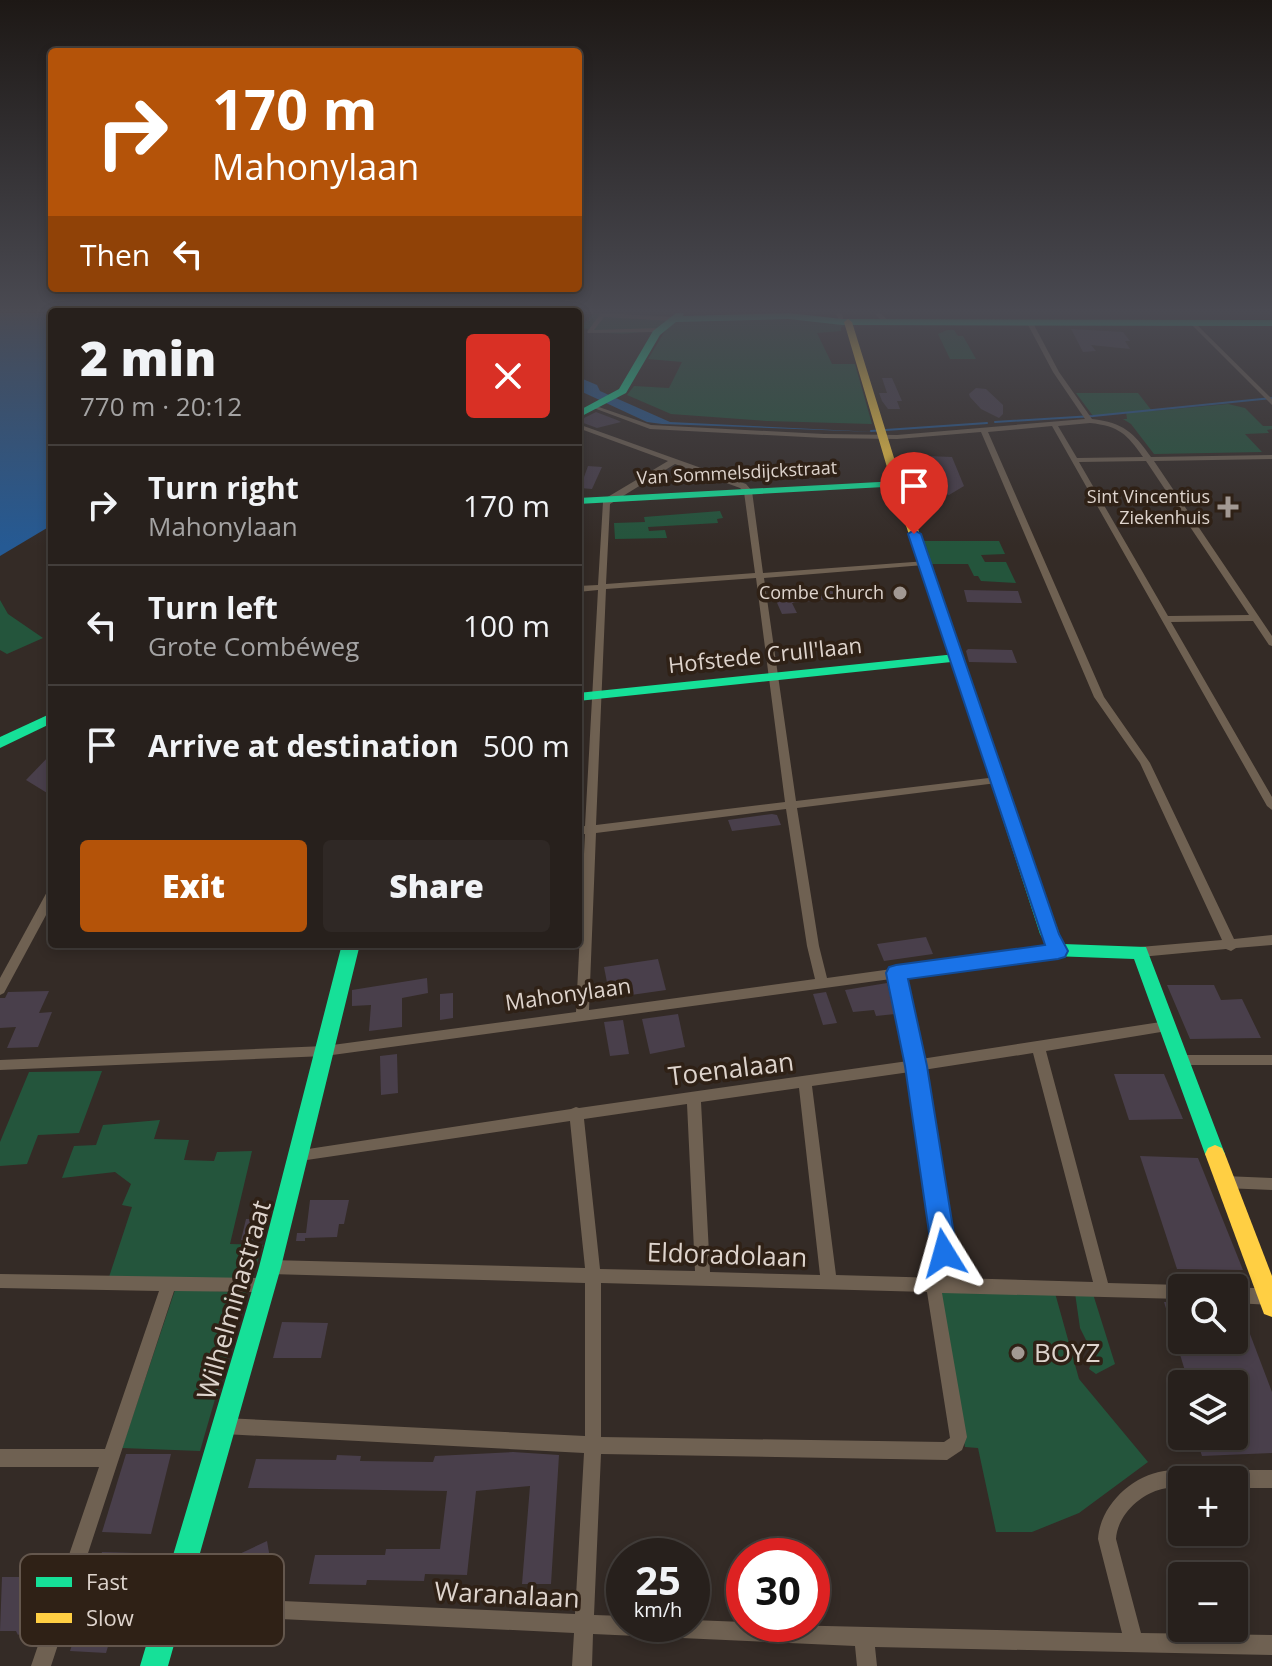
<!DOCTYPE html>
<html lang="en">
<head>
<meta charset="utf-8">
<style>
  :root { --surface:#27201c; --page:#2f2825; --text:#f1f3f6; --muted:#a4a3a3; --line:#433e3b; --accent:#b45309 }
  body { margin:0; font-family:"Open Sans",sans-serif; background:var(--page); color:var(--text); height:100vh; display:flex; flex-direction:column; font-size:30px; white-space:nowrap }
  * { box-sizing:border-box; margin:0 }
  p { font-size:26px; color:var(--muted) }
  .icon { flex:none; width:44px; height:44px; fill:none; stroke:currentColor; stroke-width:2; stroke-linecap:round; stroke-linejoin:round }
  .map { position:relative; flex:1; overflow:hidden }
  .sheet { position:absolute; left:48px; top:308px; width:534px; height:640px; display:flex; flex-direction:column; background:var(--surface); border-radius:8px; box-shadow:0 4px 12px #0003,0 0 0 2px var(--line) }
  .sheet>* { flex:none }
  .top-card { position:absolute; left:48px; top:48px; width:534px; height:244px; border-radius:8px; box-shadow:0 4px 12px #0003,0 0 0 2px var(--line); background:#b45309; color:#fff; overflow:hidden }
  .buttons { position:absolute; left:1168px; top:1274px; display:grid; gap:16px }
  .buttons a { display:grid; place-items:center; width:80px; height:80px; border-radius:8px; background:var(--surface); box-shadow:0 4px 12px #0003,0 0 0 2px var(--line); font-size:40px }
  .speed { position:absolute; left:606px; top:1538px; display:flex; gap:16px; font-size:40px; font-weight:700; text-align:center }
  .speed>* { display:grid; place-content:center; width:104px; height:104px; border-radius:50%; background:var(--surface); box-shadow:0 4px 12px #0003,0 0 0 2px var(--line); line-height:1 }
  .speed small { font-size:20px; font-weight:400 }
  .speed .limit { border:12px solid #d22; background:#fff; color:#111 }
  .pin { position:absolute; display:grid; place-items:center; width:68px; height:68px; color:#fff; margin:-82px -34px; border-radius:50% 50% 50% 0; rotate:-45deg; box-shadow:0 0 8px #0007 }
  .pin .icon { rotate:45deg }
  .me { position:absolute; width:88px; margin:-44px; rotate:352deg; stroke-linejoin:round; filter:drop-shadow(0 0 6px #0008) }
  .turn { display:flex; align-items:center; gap:28px; height:168px; padding:0 32px; font-size:36px }
  .turn .icon { width:104px; height:104px; stroke-width:2.5 }
  .turn b { display:block; font-size:56px; line-height:68px }
  .then { display:flex; align-items:center; height:76px; padding:0 32px; background:#0003; gap:16px; font-size:30px }
  .round { display:grid; place-items:center; flex:none; width:84px; height:84px; border-radius:8px; background:var(--page) }
  .overview { display:flex; align-items:center; justify-content:space-between; height:136px; padding:0 32px }
  h1 { font-size:48px; font-weight:800; line-height:60px }
  .primary-button { display:flex; gap:16px; margin-top:auto; padding:16px 32px }
  .primary-button a { flex:1; height:92px; border-radius:8px; background:var(--accent); color:#fff; font-size:32px; font-weight:800; line-height:92px; text-align:center }
  .primary-button a+a { background:var(--page); color:var(--text) }
  ul { padding:0; list-style:none }
  li { display:flex; align-items:center; gap:24px; height:120px; padding:0 32px; border-top:2px solid var(--line) }
  li div { flex:1 }
  li b { display:block; font-size:30px }
  li em { font-style:normal }
  .map>svg:first-child { display:block }
  .green { fill:#24553c }
  .water { fill:#255a94 }
  .lines { fill:none; stroke-linecap:round; stroke-linejoin:round }
  .stream { stroke:#255a94; stroke-width:2 }
  .building { fill:#493f4b }
  .street { fill:#6f6152; fill-rule:evenodd }
  .fast { fill:#16e098; fill-rule:evenodd }
  .slow { fill:#ffcf43; fill-rule:evenodd }
  .route { fill:#1a73e8; stroke:#114b97; stroke-width:2 }
  .poi-dot { fill:#a29993; stroke:#2f2116; stroke-width:3 }
  .labels { text-anchor:middle; stroke-width:7; stroke-linejoin:round; paint-order:stroke }
  .far-street-label { font-size:18px; fill:#ded4cd; stroke:#2f2116 }
  .far-poi-label { font-size:18px; fill:#ded4cd; stroke:#2f2116; text-anchor:end }
  .street-label { font-size:22px; fill:#ded4cd; stroke:#2f2116 }
  .near-street-label { font-size:26px; fill:#ded4cd; stroke:#2f2116 }
  .near-poi-label { font-size:26px; fill:#ded4cd; stroke:#2f2116; text-anchor:start }
  .key { fill:#2f2116; stroke:#64574d; stroke-width:2 }
  .key-label { font-size:22px; fill:#ded4cd }
</style>
</head>
<body>
<div class="map">
<svg width="1272" height="1666" viewBox="0 0 1272 1666">
  <rect width="100%" height="100%" fill="#342b26"/>
  <g class="green">
    <path d="M594 313 674 319C649 337 609 337 580 327Z"/>
    <polygon points="806,317 846,326 841,327 841,331 817,333 832,364 855,364 872,424 767,421 671,414 627,395 634,386 669,388 682,362 648,359 665,331 678,320"/>
    <polygon points="947,330 954,330 958,336 963,336 976,359 950,359 938,334"/>
    <polygon points="1076,393 1138,393 1152,411 1228,404 1245,408 1263,426 1272,426 1272,429 1267,430 1269,433 1245,434 1262,452 1154,454 1131,424 1123,419 1127,419 1126,412 1093,416"/>
    <polygon points="720,511 723,518 717,519 718,523 648,527 649,531 665,530 667,538 615,539 614,523 645,522 644,517"/>
    <polygon points="920,541 999,541 1005,554 981,555 985,562 1006,562 1016,583 981,581 978,576 974,576 968,564 928,564"/>
    <polygon points="0,600 8,614 43,638 7,654 0,650"/>
    <polygon points="102,1071 79,1133 38,1135 27,1164 0,1166 0,1142 29,1072"/>
    <polygon points="160,1120 154,1139 189,1140 184,1160 214,1161 217,1152 252,1151 230,1244 263,1245 253,1275 244,1279 109,1277 132,1207 122,1205 131,1184 115,1172 62,1178 74,1146 96,1145 103,1125"/>
    <polygon points="175,1290 246,1292 200,1451 122,1448"/>
    <polygon points="942,1291 1055,1293 1079,1379 1148,1462 1079,1513 1032,1532 996,1532 978,1448 965,1447 941,1309"/>
    <polygon points="1075,1293 1093,1294 1115,1364 1096,1374 1089,1369 1094,1356 1080,1328"/>
  </g>
  <g class="water">
    <polygon points="0,313 52,313 52,525 0,556"/>
    <polygon points="578,377 597,385 600,391 670,422 875,432 662,424 647,422 578,390"/>
  </g>
  <g class="lines">
    <g class="stream">
      <polyline points="995,422 1093,416 1272,398"/>
      <polyline points="871,431 987,423"/>
    </g>
  </g>
  <g class="building">
    <polygon points="1071,329 1123,332 1130,341 1125,341 1130,349 1091,345 1096,351 1083,352"/>
    <polygon points="882,378 892,378 902,401 897,401 900,409 888,409 882,401 879,393 887,393"/>
    <polygon points="976,388 986,389 1003,405 1003,414 999,418 981,409 970,397 969,394"/>
    <polygon points="596,412 617,420 621,422 597,428 578,421"/>
    <polygon points="927,456 952,457 964,486 949,495 922,487 914,462 929,462"/>
    <polygon points="588,466 602,467 592,489 580,488"/>
    <polygon points="846,589 851,597 792,603 797,613 782,614 774,596"/>
    <polygon points="964,590 1018,591 1022,603 967,602"/>
    <polygon points="968,649 1012,650 1017,663 969,662 966,651"/>
    <polygon points="52,753 52,796 26,780"/>
    <polygon points="772,814 777,815 781,825 732,831 728,820"/>
    <polygon points="926,937 933,954 884,961 877,944"/>
    <polygon points="658,959 666,990 610,998 604,967"/>
    <polygon points="427,978 428,993 402,998 402,1027 369,1031 371,1005 352,1006 352,990"/>
    <polygon points="887,983 895,1014 876,1016 874,1010 853,1012 845,990"/>
    <polygon points="1167,985 1214,985 1221,1000 1242,999 1261,1038 1190,1039"/>
    <polygon points="49,991 39,1013 52,1012 38,1047 7,1048 16,1027 0,1028 0,998 5,998 8,992"/>
    <polygon points="826,992 837,1023 823,1025 813,994"/>
    <polygon points="453,993 453,1018 440,1020 440,994"/>
    <polygon points="678,1014 685,1047 650,1054 642,1019"/>
    <polygon points="623,1020 629,1054 610,1056 604,1022"/>
    <polygon points="397,1054 398,1093 381,1095 380,1056"/>
    <polygon points="1114,1074 1164,1074 1183,1119 1129,1120"/>
    <polygon points="1140,1156 1198,1158 1243,1270 1177,1269"/>
    <polygon points="310,1200 349,1200 344,1224 339,1224 337,1237 305,1238 305,1241 296,1241 297,1233 306,1233"/>
    <polygon points="253,1215 266,1215 259,1240 241,1240 246,1219 252,1219"/>
    <polygon points="1164,1302 1182,1302 1182,1340 1234,1340 1234,1312 1242,1313 1272,1392 1272,1453 1202,1456 1197,1441 1205,1439 1204,1436 1234,1436 1234,1384 1189,1384"/>
    <polygon points="282,1322 328,1323 321,1358 273,1358"/>
    <polygon points="513,1452 559,1455 551,1584 522,1584 530,1486 476,1491 467,1575 425,1574 424,1581 367,1580 366,1585 309,1584 315,1555 385,1555 386,1549 440,1549 447,1491 248,1488 256,1459 336,1460 337,1455 361,1456 360,1461 433,1462 435,1456"/>
    <polygon points="126,1454 171,1454 151,1534 102,1532"/>
    <polygon points="267,1541 271,1564 237,1580 233,1557"/>
    <polygon points="102,1552 136,1553 106,1653 70,1651"/>
    <polygon points="2,1577 42,1577 27,1621 29,1626 18,1635 16,1631 0,1631"/>
  </g>
  <g class="lines">
    <g class="street">
      <polygon points="601,313 674,317 677,319 674,321 604,317 594,330 659,328 662,330 659,332 588,333 587,332"/>
      <polygon points="836,313 842,313 844,323 840,323"/>
      <polygon points="874,313 881,313 888,321 883,322"/>
      <path d="M1030 321 1033 323 1059 372 1092 419C1124 423 1133 432 1151 457L1272 455V459L1154 461 1272 636V646L1269 645 1253 621 1171 622 1272 797V810L1267 806 1052 426 988 432 1104 697 1150 763 1234 939 1272 935V945L1236 948 1231 951 1226 949 1140 957 1136 955 1134 952 1136 949 1140 947 1222 940 1140 763 1094 697 981 432 897 439 824 438 650 429 591 407 596 406 651 425 824 434 897 435 1085 419 1053 372 1027 323ZM1090 423C1119 426 1127 434 1143 457L1077 458 1058 426ZM1146 461 1249 615 1168 616 1079 462Z"/>
      <polygon points="1194,322 1272,399 1272,405 1191,324"/>
      <path d="M578 424 746 484 752 491 763 573 927 561V565H924L764 578 796 801 997 777 1002 780 997 783 797 808 819 946 827 978 1058 946 1062 948 1064 951 1062 954 1058 956 903 977 921 1059 1167 1021 1172 1022 1173 1026 1172 1030 1167 1031 1046 1051 1108 1283 1182 1285 1188 1288H1182V1299L942 1293 967 1437 962 1450 947 1460 601 1454 594 1615 624 1616V1624H692V1620L744 1622V1624L1122 1633 1098 1539C1100 1506 1131 1476 1164 1471 1174 1469 1186 1470 1196 1470 1221 1470 1247 1470 1272 1470V1488H1234V1480H1182V1488C1176 1488 1169 1487 1162 1489 1140 1494 1117 1516 1116 1539L1141 1633 1272 1635V1655L875 1647 877 1666H857L855 1646 593 1634 592 1666H572L574 1633 173 1614 166 1612 164 1605 166 1598 173 1596 575 1614 584 1453 224 1434 218 1432 216 1426 218 1420 224 1418 585 1436V1283L270 1274 265 1272 262 1267 265 1262 270 1260 585 1268 570 1121 300 1161 295 1159 293 1155 295 1151 571 1109 576 1107 579 1108 908 1061 891 979 325 1056 0 1070V1060L325 1046 576 1012 585 834 578 835V827L585 826 598 590 578 592V586L598 585 603 502 606 498 668 461 578 428ZM675 464 740 488 744 492 755 573 606 584 610 504ZM756 578 785 802 596 825 606 589ZM786 809 807 946 815 979 589 1010 596 833ZM1033 1053 1093 1282 956 1278 923 1070ZM910 1072 940 1278 836 1275 812 1086ZM799 1088 820 1275 710 1272 701 1102ZM687 1104 695 1271 600 1269 584 1119ZM601 1283 927 1292 950 1438 944 1442 601 1437Z"/>
      <polygon points="52,889 52,904 4,993 0,995 0,978 48,890"/>
      <polygon points="1179,1055 1272,1055 1272,1065 1179,1065 1174,1064 1172,1060 1174,1056"/>
      <polygon points="1224,1176 1272,1178 1272,1190 1224,1188 1219,1187 1217,1182 1219,1177"/>
      <polygon points="0,1274 264,1278 269,1280 272,1285 269,1290 264,1292 174,1291 51,1666 31,1666 99,1467 0,1467 0,1449 105,1449 159,1291 0,1288"/>
      <polygon points="1234,1287 1272,1289 1272,1305 1234,1303"/>
    </g>
    <g class="fast">
      <polygon points="676,313 684,313 683,316 789,313 842,319 1272,320 1272,326 842,325 789,319 676,322 660,335 626,393 578,418 578,411 619,389 653,331"/>
      <polygon points="898,481 902,482 902,486 578,504 578,498"/>
      <polygon points="956,654 963,658 961,661 578,701 578,693"/>
      <polygon points="52,713 52,723 0,748 0,737"/>
      <polygon points="984,736 991,741 1063,944 1146,947 1225,1154 1222,1160 1215,1163 1208,1160 1205,1154 1134,959 1052,956 1040,934 977,741"/>
      <polygon points="342,944 360,944 281,1267 168,1666 140,1666 259,1267"/>
    </g>
    <g class="slow">
      <polygon points="848,319 852,322 899,474 991,741 989,744 984,746 977,741 889,474 844,322"/>
      <polygon points="1215,1145 1222,1148 1225,1154 1272,1276 1272,1317 1264,1314 1261,1306 1205,1154 1208,1148"/>
    </g>
  </g>
  <linearGradient id="sky" x2="0" y2="1"><stop stop-color="#1d1815"/><stop offset="0.57" stop-color="#4a4a52"/><stop offset="1" stop-color="#4a4a52" stop-opacity="0"/></linearGradient>
  <rect width="1272" height="546" fill="url(#sky)"/>
  <polygon class="route" points="914,530 921,534 1059,934 1068,951 1065,957 1058,959 908,979 927,1066 957,1253 953,1262 944,1265 936,1262 932,1253 905,1066 886,973 889,967 896,965 1045,945 908,534"/>
  <g class="poi-dot">
    <path d="M1224 495h8v8h8v8h-8v8h-8v-8h-8v-8h8z"/>
    <circle cx="900" cy="593" r="8"/>
    <circle cx="1018" cy="1353" r="8"/>
  </g>
  <g class="labels">
    <g class="far-street-label">
      <text transform="translate(737 473) rotate(-3)" y="6">Van Sommelsdijckstraat</text>
    </g>
    <g class="far-poi-label">
      <text x="1210" y="503">Sint Vincentius<tspan x="1210" dy="21">Ziekenhuis</tspan></text>
      <text x="884" y="599">Combe Church</text>
    </g>
    <g class="street-label">
      <text transform="translate(765 655) rotate(-6)" y="8">Hofstede Crull'laan</text>
      <text transform="translate(568 994) rotate(-8)" y="8">Mahonylaan</text>
    </g>
    <g class="near-street-label">
      <text transform="translate(731 1069) rotate(-7)" y="9">Toenalaan</text>
      <text transform="translate(727 1255) rotate(2)" y="9">Eldoradolaan</text>
      <text transform="translate(234 1300) rotate(-74)" y="9">Wilhelminastraat</text>
      <text transform="translate(507 1595) rotate(3)" y="9">Waranalaan</text>
    </g>
    <g class="near-poi-label">
      <text x="1034" y="1362">BOYZ</text>
    </g>
  </g>
  <rect x="20" y="1554" width="264" height="92" rx="12" class="key"/>
  <rect x="36" y="1577" width="36" height="10" fill="#16e098"/>
  <rect x="36" y="1613" width="36" height="10" fill="#ffcf43"/>
  <g class="key-label">
    <text x="86" y="1590">Fast</text>
    <text x="86" y="1626">Slow</text>
  </g>
</svg>
<div class="buttons">
<a><svg class="icon" aria-label="search" viewBox="0 0 24 24"><circle cx="10" cy="10" r="6"/><path d="M15 15l6 6"/></svg></a>
<a><svg class="icon" aria-label="layers" viewBox="0 0 24 24"><path d="M12 4l9 5-9 5-9-5zM3 14l9 5 9-5"/></svg></a>
<a>+</a>
<a>−</a>
</div>
<div class="speed"><div>25<small>km/h</small></div><div class="limit">30</div></div>
<div class="pin" style="left:914px;top:534px;background:#d93025"><svg class="icon" aria-label="arrive" viewBox="0 0 24 24"><path d="M6 21V4h12l-3 4 3 4H6"/></svg></div>
<svg class="me" style="left:944px;top:1253px" viewBox="-20 -20 40 40"><path d="M0-17L14 15 0 8-14 15z" fill="#1a73e8" stroke="#fff" stroke-width="4"/></svg>
<div class="top-card">
<div class="turn"><svg class="icon" aria-label="right" viewBox="0 0 24 24"><path d="M7 20v-9h11M14 6l5 5-5 5"/></svg><div><b>170 m</b>Mahonylaan</div></div>
<div class="then">Then<svg class="icon" aria-label="left" viewBox="0 0 24 24"><path d="M17 20v-9H6M10 6l-5 5 5 5"/></svg></div>
</div>
<section class="sheet">
<div class="overview"><div><h1>2 min</h1><p>770 m · 20:12</p></div><a class="round" style="background:#d93025;color:#fff"><svg class="icon" aria-label="close" viewBox="0 0 24 24"><path d="M6 6l12 12M18 6L6 18"/></svg></a></div>
<ul>
<li><svg class="icon" aria-label="right" viewBox="0 0 24 24"><path d="M7 20v-9h11M14 6l5 5-5 5"/></svg><div><b>Turn right</b><p>Mahonylaan</p></div><em>170 m</em></li>
<li><svg class="icon" aria-label="left" viewBox="0 0 24 24"><path d="M17 20v-9H6M10 6l-5 5 5 5"/></svg><div><b>Turn left</b><p>Grote Combéweg</p></div><em>100 m</em></li>
<li><svg class="icon" aria-label="arrive" viewBox="0 0 24 24"><path d="M6 21V4h12l-3 4 3 4H6"/></svg><div><b>Arrive at destination</b></div><em>500 m</em></li>
</ul>
<div class="primary-button"><a>Exit</a><a>Share</a></div>
</section>
</div>
</body>
</html>
